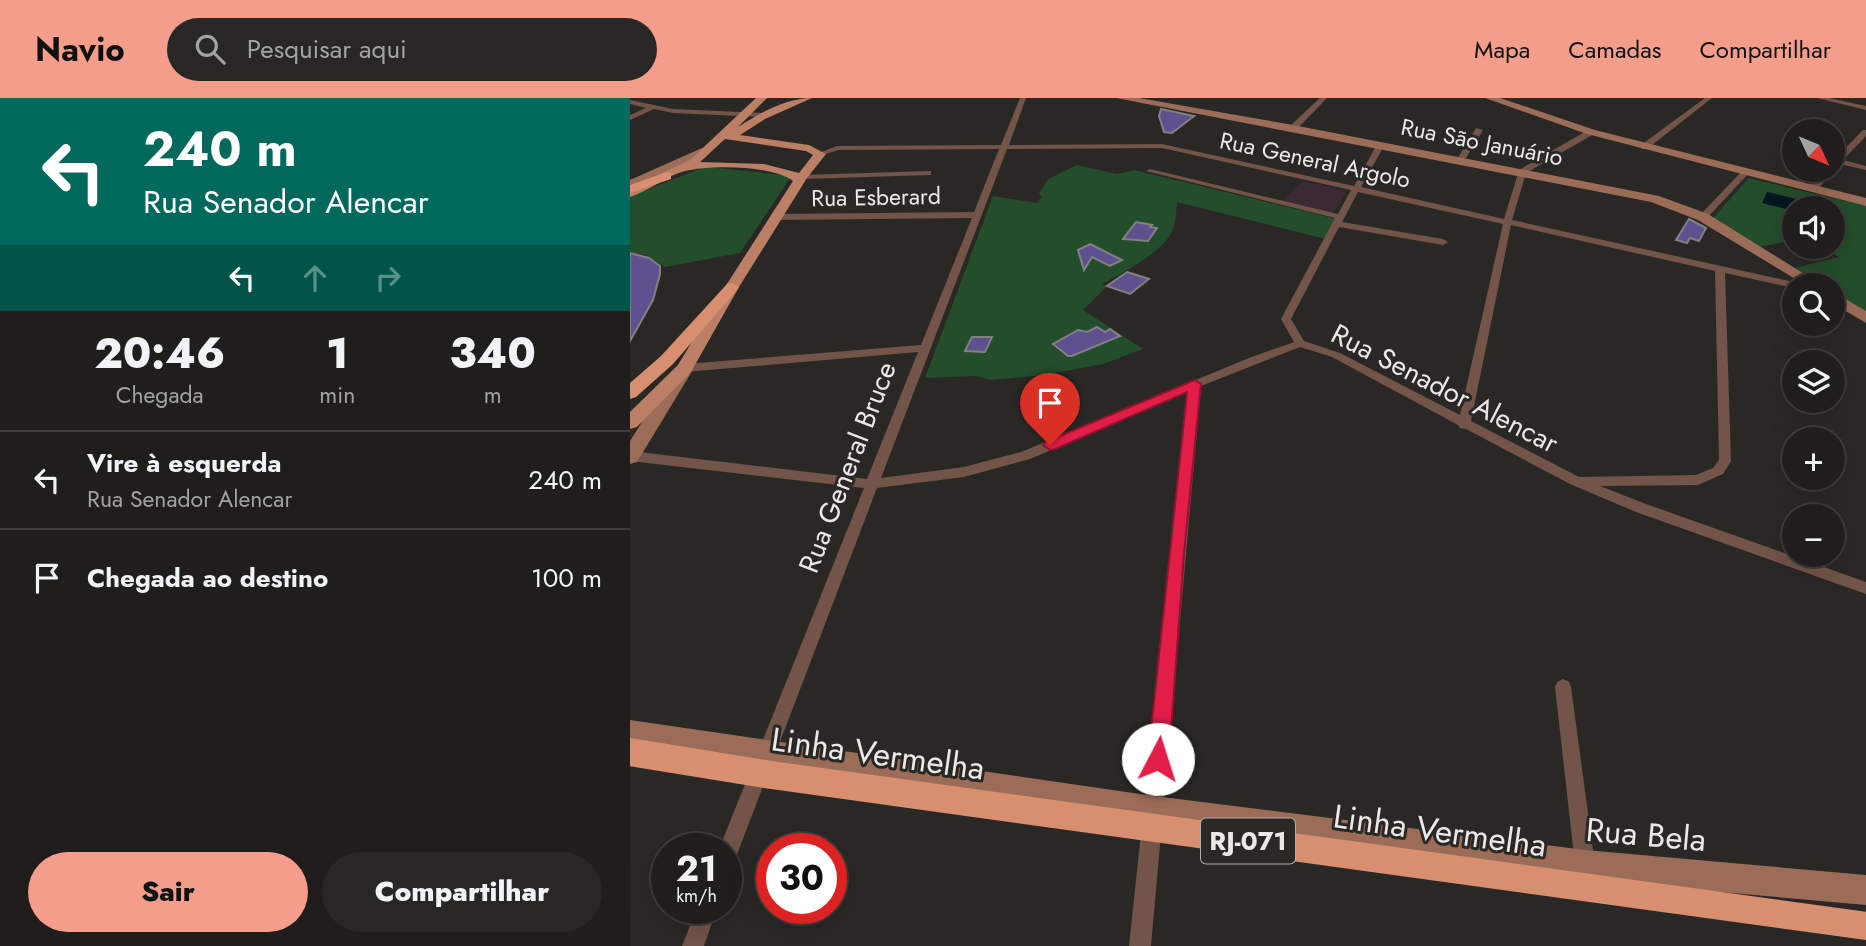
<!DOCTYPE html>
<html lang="pt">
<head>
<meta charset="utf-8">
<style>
  :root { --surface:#201e1c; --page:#282725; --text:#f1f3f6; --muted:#a2a2a3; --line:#3d3c3b; --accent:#f49d8b }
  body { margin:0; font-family:Jost,sans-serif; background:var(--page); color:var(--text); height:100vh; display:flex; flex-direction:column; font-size:26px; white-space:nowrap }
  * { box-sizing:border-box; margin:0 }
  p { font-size:23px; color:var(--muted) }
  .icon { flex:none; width:38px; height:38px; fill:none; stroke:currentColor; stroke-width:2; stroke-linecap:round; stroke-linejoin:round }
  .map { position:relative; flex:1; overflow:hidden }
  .panel { display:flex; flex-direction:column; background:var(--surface); width:630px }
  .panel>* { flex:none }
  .banner { background:#00695c; color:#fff; overflow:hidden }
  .needle { width:46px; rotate:134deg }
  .controls { position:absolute; left:1152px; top:21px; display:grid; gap:14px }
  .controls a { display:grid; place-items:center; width:63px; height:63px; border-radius:50%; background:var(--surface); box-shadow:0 7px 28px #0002,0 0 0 2px var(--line); font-size:35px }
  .speed { position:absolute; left:21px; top:735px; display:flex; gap:14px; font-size:35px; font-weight:700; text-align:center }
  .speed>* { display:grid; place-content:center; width:91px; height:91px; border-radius:50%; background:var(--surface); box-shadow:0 7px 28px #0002,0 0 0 2px var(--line); line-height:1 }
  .speed small { font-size:18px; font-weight:400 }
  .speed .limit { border:10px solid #d22; background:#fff; color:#111 }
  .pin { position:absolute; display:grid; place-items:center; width:60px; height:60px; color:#fff; margin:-72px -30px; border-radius:50% 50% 50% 0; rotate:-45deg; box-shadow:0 0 7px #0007 }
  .pin .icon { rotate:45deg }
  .me { position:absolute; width:77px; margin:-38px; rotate:5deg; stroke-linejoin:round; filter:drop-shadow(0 0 5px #0008) }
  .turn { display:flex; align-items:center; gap:24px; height:147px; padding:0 28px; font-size:32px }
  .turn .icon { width:91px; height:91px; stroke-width:2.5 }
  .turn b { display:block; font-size:49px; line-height:60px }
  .lanes { display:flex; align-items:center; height:66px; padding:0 28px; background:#0003; justify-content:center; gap:35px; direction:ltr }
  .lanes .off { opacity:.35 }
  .eta { display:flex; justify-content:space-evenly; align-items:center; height:119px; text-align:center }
  .eta b { font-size:42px; font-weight:800; line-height:49px }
  .cta { display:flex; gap:14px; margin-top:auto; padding:14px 28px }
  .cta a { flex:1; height:80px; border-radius:42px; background:var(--accent); color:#111; font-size:28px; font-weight:800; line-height:80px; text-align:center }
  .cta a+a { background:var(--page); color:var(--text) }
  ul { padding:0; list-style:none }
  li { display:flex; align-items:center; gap:21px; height:98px; padding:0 28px; border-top:2px solid var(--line) }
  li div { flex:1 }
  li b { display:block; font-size:26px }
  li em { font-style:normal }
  header { display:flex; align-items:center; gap:42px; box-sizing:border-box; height:98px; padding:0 35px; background:var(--accent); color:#111 }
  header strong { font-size:33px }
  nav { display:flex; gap:38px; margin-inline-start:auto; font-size:24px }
  .search { width:490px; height:63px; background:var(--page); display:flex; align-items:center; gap:18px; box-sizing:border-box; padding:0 24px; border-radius:38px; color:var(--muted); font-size:26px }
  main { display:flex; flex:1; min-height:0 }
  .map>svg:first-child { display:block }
  .medical { fill:#3b2a33 }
  .green { fill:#234d2b }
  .water { fill:#001721 }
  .building { fill:#5e518e; stroke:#818084; stroke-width:2 }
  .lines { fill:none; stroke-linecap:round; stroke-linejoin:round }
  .street { fill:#725448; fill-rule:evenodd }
  .secondary { fill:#9b6c58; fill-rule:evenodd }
  .primary { fill:#ba7f65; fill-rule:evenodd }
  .highway { fill:#d78f70; fill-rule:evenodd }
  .highway-bridge { stroke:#d78f70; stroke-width:28 }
  .route { fill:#e11d48; stroke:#92132f; stroke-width:2 }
  .labels { text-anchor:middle; stroke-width:6; stroke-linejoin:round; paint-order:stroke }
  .far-street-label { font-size:23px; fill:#eae9e7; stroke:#2a2825 }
  .shield { fill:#2a2825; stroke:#b0afad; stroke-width:2 }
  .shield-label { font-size:26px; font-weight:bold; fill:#eae9e7 }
  .street-label { font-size:28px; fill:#eae9e7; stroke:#2a2825 }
  .near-street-label { font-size:33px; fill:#eae9e7; stroke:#2a2825 }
</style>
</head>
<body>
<header>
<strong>Navio</strong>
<div class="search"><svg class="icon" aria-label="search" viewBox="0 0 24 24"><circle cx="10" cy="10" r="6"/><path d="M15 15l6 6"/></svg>Pesquisar aqui</div>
<nav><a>Mapa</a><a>Camadas</a><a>Compartilhar</a></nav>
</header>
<main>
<section class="panel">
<div class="banner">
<div class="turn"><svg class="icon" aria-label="left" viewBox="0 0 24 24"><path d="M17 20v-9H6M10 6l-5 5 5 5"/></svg><div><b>240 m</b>Rua Senador Alencar</div></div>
<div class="lanes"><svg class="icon" aria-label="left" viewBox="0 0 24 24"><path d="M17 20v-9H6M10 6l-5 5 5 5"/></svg><svg class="icon off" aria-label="ahead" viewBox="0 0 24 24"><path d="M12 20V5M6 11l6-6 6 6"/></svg><svg class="icon off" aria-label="right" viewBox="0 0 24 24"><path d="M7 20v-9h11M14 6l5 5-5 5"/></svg></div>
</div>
<div class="eta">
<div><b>20:46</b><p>Chegada</p></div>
<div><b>1</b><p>min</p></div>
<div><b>340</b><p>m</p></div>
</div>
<ul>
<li><svg class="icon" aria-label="left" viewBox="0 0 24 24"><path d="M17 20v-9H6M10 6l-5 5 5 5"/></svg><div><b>Vire à esquerda</b><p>Rua Senador Alencar</p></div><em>240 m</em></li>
<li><svg class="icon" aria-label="arrive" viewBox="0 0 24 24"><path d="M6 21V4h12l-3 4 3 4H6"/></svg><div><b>Chegada ao destino</b></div><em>100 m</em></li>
</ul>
<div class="cta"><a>Sair</a><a>Compartilhar</a></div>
</section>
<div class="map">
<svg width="1236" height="848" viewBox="0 0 1236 848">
  <rect width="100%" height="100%" fill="#2a2825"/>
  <polygon class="medical" points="673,83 716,93 704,115 652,103"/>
  <g class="green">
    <path d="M447 67 487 76 504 72 707 121 696 141 547 104C546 115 546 127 540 137 530 155 490 177 472 186L477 188 453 212 513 251 473 266 414 277 362 282 346 278 295 280 363 98 407 105 412 99 409 95 418 81Z"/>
    <polygon points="75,69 156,77 160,80 110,155 35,169 16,157 0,154 0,98"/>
    <polygon points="1119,80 1236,108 1236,215 1202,195 1202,187 1190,187 1164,170 1209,159 1192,149 1202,149 1202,110 1164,110 1164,142 1129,149 1083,120"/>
  </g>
  <polygon class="water" points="1137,94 1200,109 1164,110 1164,113 1132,105"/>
  <g class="building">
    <polygon points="531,11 564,18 542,35 534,34 529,18"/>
    <polygon points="1059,121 1076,130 1069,143 1060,140 1057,145 1046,142"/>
    <polygon points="506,124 522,127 520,129 527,130 518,143 493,141"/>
    <polygon points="460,146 492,162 480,168 462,159 454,172 448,152"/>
    <polygon points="0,155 19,160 30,168 30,176 23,202 0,243"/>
    <polygon points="497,174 519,181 500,196 477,188"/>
    <polygon points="467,229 475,234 480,231 490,238 442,258 438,258 423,246 448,232 457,234"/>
    <polygon points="342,239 362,239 355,254 335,253"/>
  </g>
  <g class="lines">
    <g class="street">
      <path d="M390 0H396L379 47 532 46 724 88 746 48 750 46 754 48 731 89 874 121 889 72 958 32H964V36L896 75 882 122 1164 184 1169 187H1164V190L1095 175 1101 363 1093 376 1068 387 970 388 1016 406 1236 484V496L1006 414 940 386 836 331 830 330 828 327 702 259 670 249 571 288 521 848H499L558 294 400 361 334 379 247 390 106 759 103 766 96 769V751H89L234 390 0 363V353L237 381 288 254 55 274 49 270 55 266 291 247 342 120 146 122 142 119 146 116 344 114 369 51 208 52 190 58 186 56 207 48 371 47ZM532 50 721 92 708 116 520 71 516 73 705 120 651 221 664 244 619 260 391 354 334 369 251 380 377 51ZM728 94 873 126 830 317 710 255 674 243 661 221 709 129 813 147 818 144 813 141 712 124ZM881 127 1085 173 1089 362 1083 370 1066 377 949 379 841 323Z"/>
      <polygon points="690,0 697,0 666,32 660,32 660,28"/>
      <polygon points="1075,0 1082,0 1017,51 1011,51 1011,47"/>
      <polygon points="1187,0 1199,0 1236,8 1236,12"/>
      <polygon points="0,2 43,11 136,15 140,17 136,19 43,15 24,11 0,22 0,17 16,10 0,6"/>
      <polygon points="846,30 853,32 833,65 827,65 826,63"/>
      <polygon points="1233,32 1236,32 1236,38 1213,62 1236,68 1236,72 1210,66 1186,93 1180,93 1180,89 1196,72 1202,72 1202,64"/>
      <polygon points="1113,72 1120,74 1076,121 1070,121 1070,117"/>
      <polygon points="298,73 301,73 301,77 172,81 168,79 172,77"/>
      <polygon points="933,581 939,584 941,589 965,767 962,774 955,777 948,774 945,767 925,589 927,584"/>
      <polygon points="67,810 87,810 74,848 52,848"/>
    </g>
    <g class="secondary">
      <polygon points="486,0 509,0 663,27 1029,98 1078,116 1192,187 1175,187 1068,122 1021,104"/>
      <polygon points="855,0 870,0 965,32 1236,100 1236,108 957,36"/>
      <polygon points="72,50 82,52 53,69 0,90 0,82"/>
      <polygon points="1202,193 1236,213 1236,225 1202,205"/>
      <polygon points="55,265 64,270 7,364 0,366 0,343 49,266"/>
      <polygon points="0,622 524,698 955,752 1236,777 1236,807 955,782 524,726 0,648"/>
    </g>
    <path class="primary" d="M126 0H137L108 29C130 15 156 0 182 0L135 21 110 37 179 47 196 56 177 80 109 189 61 274 7 329 0 331V314L48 267 95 189 163 83C141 67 82 67 55 73 36 78 19 93 0 99V90L60 62ZM95 41 176 53 183 57 169 75 134 66 70 64Z"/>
    <g class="highway">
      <polygon points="37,74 41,75 41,81 0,95 0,87"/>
      <polygon points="102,185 109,189 107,192 43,266 6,299 0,301 0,285 31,258 97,186"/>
    </g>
    <polyline class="highway-bridge" points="0,654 141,677 1236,828"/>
  </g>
  <polygon class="route" points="565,282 571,286 554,455 539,661 536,668 528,671 521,668 518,661 557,294 425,351 420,352 413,347 415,344"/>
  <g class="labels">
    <g class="far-street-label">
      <text transform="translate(852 44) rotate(11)" y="8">Rua São Januário</text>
      <text transform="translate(685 62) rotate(12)" y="8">Rua General Argolo</text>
      <text transform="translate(246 99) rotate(-1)" y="8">Rua Esberard</text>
    </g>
    <rect class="shield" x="571" y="720.5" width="94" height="45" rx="5"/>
    <g class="shield-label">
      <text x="618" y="752">RJ-071</text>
    </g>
    <g class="street-label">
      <text transform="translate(815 290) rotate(27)" y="10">Rua Senador Alencar</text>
      <text transform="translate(217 369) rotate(-69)" y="10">Rua General Bruce</text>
    </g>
    <g class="near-street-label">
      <text transform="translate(248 655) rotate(8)" y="12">Linha Vermelha</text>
      <text transform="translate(810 732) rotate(8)" y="12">Linha Vermelha</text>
      <text transform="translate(1016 736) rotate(5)" y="12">Rua Bela</text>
    </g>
  </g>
</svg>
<div class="controls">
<a><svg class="needle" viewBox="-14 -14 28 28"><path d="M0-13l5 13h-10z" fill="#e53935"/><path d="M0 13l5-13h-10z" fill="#a2a2a3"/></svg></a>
<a><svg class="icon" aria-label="sound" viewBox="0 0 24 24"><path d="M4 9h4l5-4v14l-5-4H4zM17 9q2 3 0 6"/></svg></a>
<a><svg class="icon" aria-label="search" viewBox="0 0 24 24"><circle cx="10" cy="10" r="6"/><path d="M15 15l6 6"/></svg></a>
<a><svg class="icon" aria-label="layers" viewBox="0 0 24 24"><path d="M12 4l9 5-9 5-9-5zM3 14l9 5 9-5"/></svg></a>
<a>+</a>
<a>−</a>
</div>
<div class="speed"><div>21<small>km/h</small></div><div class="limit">30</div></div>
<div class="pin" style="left:420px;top:347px;background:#d93025"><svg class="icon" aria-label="arrive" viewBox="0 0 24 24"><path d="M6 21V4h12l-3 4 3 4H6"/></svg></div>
<svg class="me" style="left:528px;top:661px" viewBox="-20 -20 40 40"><circle r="19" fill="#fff"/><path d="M0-13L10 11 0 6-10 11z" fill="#e11d48"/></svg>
</div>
</main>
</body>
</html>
